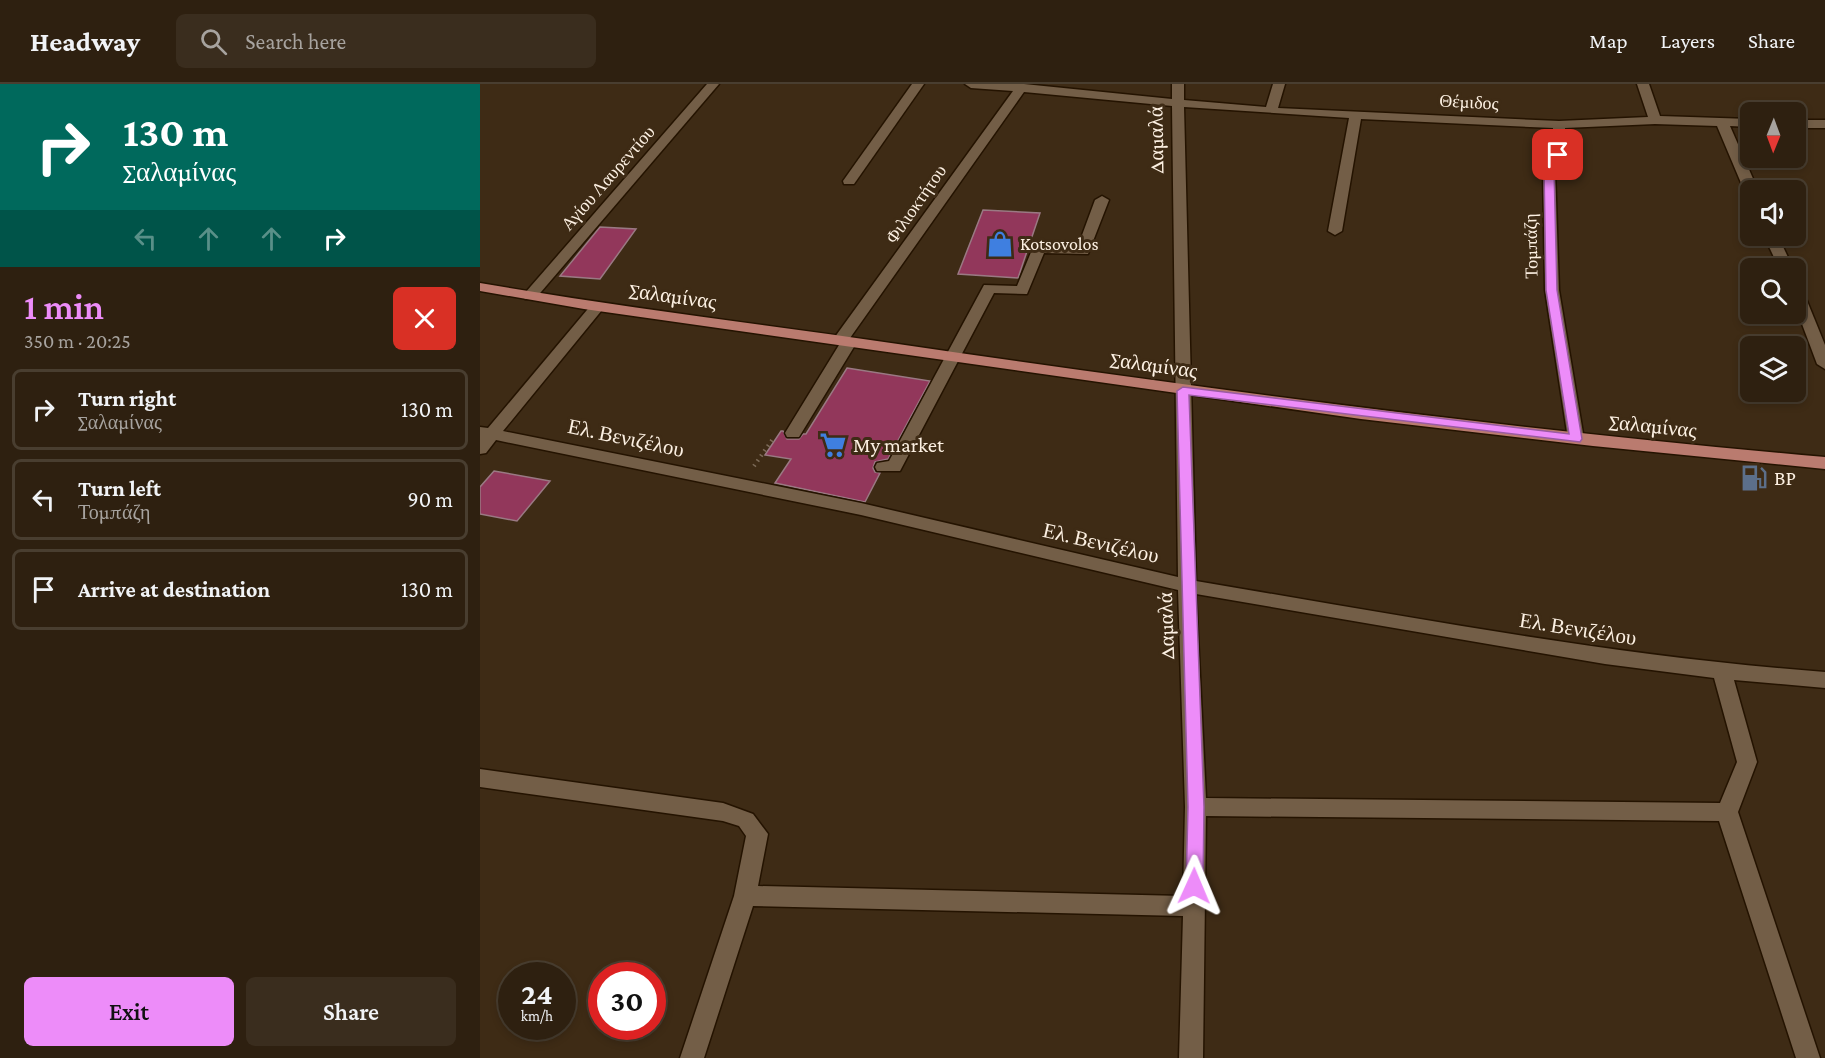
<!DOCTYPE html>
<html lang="en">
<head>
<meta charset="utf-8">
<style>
  :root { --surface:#2e2010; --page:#3a2d1e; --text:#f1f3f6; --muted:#a7a39f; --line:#493e30; --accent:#ed8cf9 }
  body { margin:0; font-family:"Crimson Pro",serif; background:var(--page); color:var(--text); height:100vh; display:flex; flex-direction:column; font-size:22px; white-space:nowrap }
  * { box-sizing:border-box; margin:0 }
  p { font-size:20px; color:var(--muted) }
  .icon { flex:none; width:33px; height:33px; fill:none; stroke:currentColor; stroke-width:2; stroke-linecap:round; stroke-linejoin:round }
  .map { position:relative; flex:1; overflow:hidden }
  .drawer { display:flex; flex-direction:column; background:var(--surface); width:480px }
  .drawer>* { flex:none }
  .guide { background:#00695c; color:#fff; overflow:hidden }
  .needle { width:39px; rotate:181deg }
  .tools { position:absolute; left:1260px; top:18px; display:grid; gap:12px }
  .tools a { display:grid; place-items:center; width:66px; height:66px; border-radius:9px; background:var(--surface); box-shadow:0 3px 9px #0003,0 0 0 2px var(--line); font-size:30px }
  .speed { position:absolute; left:18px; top:878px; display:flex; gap:12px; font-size:30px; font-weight:700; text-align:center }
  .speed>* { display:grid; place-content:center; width:78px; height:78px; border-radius:50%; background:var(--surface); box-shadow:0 3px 9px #0003,0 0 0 2px var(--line); line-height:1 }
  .speed small { font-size:15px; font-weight:400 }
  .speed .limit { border:9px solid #d22; background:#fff; color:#111 }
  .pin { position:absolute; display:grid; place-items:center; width:51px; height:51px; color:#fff; margin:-26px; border-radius:12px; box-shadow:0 3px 9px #0006 }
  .me { position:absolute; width:66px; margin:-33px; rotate:1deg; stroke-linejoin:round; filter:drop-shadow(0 0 4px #0008) }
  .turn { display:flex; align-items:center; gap:21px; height:126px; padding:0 24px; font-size:27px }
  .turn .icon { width:78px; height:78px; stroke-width:2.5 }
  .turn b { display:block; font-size:42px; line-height:51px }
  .lanes { display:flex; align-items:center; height:57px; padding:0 24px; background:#0003; justify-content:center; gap:30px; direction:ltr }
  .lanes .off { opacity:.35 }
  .round { display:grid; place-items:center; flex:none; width:63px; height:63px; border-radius:9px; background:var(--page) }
  .head { display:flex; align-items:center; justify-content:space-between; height:102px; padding:0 24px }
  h1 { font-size:36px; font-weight:600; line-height:45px; color:var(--accent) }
  .primary-button { display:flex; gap:12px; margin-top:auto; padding:12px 24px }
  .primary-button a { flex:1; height:69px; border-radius:9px; background:var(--accent); color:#111; font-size:24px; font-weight:600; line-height:69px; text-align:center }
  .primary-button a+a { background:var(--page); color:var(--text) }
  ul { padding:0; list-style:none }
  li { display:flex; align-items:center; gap:18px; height:81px; margin:0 12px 9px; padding:0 12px; border:3px solid var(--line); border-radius:9px }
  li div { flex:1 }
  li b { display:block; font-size:22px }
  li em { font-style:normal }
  header { display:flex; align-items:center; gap:36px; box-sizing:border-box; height:84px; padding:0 30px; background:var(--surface); border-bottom:2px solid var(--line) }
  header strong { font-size:28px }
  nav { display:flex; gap:33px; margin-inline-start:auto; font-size:21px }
  .search { width:420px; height:54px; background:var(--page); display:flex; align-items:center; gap:15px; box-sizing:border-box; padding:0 21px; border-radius:9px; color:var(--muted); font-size:22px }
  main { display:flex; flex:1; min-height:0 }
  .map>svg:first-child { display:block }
  .building { fill:#92375b; stroke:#9a7983; stroke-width:1.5 }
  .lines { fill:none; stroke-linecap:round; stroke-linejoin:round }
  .minor-casing { stroke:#241300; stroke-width:3 }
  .major-casing { stroke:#241300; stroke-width:3 }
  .path { stroke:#7c6b58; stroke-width:4; stroke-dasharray:1.5 4.5; stroke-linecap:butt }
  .minor { fill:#735e47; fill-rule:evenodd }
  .major { fill:#ba7b6f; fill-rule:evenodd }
  .route { fill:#ed8cf9; stroke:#9a5ba2; stroke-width:1.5 }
  .labels { text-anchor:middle; stroke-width:6; stroke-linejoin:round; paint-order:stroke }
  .far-street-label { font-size:18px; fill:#fcf0e2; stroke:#3e2b15 }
  .far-poi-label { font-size:18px; fill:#fcf0e2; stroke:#3e2b15; text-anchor:start }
  .street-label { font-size:21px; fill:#fcf0e2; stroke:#3e2b15 }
  .poi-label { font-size:21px; fill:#fcf0e2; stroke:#3e2b15; text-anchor:start }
</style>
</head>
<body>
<header>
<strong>Headway</strong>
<div class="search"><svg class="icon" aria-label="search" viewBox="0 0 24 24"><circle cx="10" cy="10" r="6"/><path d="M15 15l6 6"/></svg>Search here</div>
<nav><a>Map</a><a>Layers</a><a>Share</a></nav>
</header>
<main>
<section class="drawer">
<div class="guide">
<div class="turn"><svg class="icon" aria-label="right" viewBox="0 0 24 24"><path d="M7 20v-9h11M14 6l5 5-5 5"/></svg><div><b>130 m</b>Σαλαμίνας</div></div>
<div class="lanes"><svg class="icon off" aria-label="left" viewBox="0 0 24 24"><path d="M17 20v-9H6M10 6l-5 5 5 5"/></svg><svg class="icon off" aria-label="ahead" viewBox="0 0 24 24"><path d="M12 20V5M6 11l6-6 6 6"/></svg><svg class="icon off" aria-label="ahead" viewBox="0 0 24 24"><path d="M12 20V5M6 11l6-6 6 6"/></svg><svg class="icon" aria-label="right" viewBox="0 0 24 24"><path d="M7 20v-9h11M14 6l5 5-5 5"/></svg></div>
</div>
<div class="head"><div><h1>1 min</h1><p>350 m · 20:25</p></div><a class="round" style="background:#d93025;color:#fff"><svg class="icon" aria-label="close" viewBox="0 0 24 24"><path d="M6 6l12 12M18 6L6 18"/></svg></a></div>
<ul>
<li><svg class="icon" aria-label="right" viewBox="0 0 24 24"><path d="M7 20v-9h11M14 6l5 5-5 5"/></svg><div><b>Turn right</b><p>Σαλαμίνας</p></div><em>130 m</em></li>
<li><svg class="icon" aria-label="left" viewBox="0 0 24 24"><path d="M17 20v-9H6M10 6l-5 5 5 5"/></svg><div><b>Turn left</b><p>Τομπάζη</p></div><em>90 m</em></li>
<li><svg class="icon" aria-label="arrive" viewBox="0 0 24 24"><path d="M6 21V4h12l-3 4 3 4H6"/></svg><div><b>Arrive at destination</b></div><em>130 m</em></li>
</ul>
<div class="primary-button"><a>Exit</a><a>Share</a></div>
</section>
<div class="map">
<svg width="1345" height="974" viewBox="0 0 1345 974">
  <rect width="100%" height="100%" fill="#3e2b15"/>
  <g class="building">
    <polygon points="503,126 560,129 538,194 478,190"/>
    <polygon points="120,143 156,145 120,195 80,192"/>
    <polygon points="367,284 450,297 408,375 395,378 393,384 395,388 400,389 385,418 295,399 311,375 285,371 301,347 303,347 307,355 319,355 323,350 326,350"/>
    <polygon points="14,387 70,397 37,437 0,430 0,403"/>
  </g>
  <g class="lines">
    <g class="minor-casing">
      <g id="minor">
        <polygon points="227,0 239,0 55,215 45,215 43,212 45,209"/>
        <polygon points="432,0 444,0 374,100 364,100 363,97"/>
        <path d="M485 0H544L692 15V0H704V16L786 23 793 0H805L798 24 1079 37 1168 33 1157 0H1169L1180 32 1270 35V43L1250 42 1278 106H1270V110L1264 106 1237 42 1175 40 1085 44V71L1075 84 1079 206 1104 355 1102 359H1090L1088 355 1065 206 1063 84 1073 71V44L881 35 862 147 855 151 848 147 869 34 704 23 716 497C925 532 1133 572 1345 588V604L1254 596 1277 678 1258 728 1340 974H1316L1239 737 726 732 723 974H699L703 832 273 822 224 974H200L254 812 266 752 259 742 243 737 0 703V685L243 719 273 730 288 750 278 802 703 812 705 723 698 506 381 431 16 356 6 369 0 370V343L8 344 112 220H122L124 223 122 226 23 347 381 419 698 493 692 22 544 8 370 254 377 258 319 353H307L305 349 359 261 352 257 533 7 491 4ZM716 510 1125 580 1234 594 1257 678 1240 719 726 714Z"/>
        <rect x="1316" y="36" width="29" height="8"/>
        <polygon points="622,112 629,116 608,170 564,169 547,210 514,209 420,387 397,387 395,383 397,379 409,377 504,201 537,202 554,161 598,162 615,116"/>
        <polygon points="1284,152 1298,152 1313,184 1299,184"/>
        <polygon points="1316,203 1323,207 1345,261 1345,285 1337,280 1316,224"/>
      </g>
    </g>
    <g class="major-casing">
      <path id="major" d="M0 199C139 223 279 240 418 260 726 305 1035 346 1345 373V385L1113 362 881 335 104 225 0 207Z"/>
    </g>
    <polyline class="path" points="274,382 292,356"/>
    <use href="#minor" class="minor"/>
    <use href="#major" class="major"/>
  </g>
  <polygon class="route" points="1075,69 1083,71 1074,84 1077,206 1102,355 1100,358 709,311 724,723 723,802 720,807 714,809 708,807 706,802 708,723 697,307 703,303 1089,350 1066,206 1064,84"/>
  <defs>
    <g id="shop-bare" transform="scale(2.07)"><path d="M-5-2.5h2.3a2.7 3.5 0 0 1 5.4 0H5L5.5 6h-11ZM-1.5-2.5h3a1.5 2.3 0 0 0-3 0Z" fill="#3f7fe0" stroke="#3e2b15" stroke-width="2.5" paint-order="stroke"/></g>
    <g id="supermarket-bare" transform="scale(2.07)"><path d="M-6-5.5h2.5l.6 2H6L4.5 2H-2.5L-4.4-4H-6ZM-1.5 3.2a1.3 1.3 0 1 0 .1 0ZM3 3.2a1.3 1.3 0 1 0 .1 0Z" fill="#3f7fe0" stroke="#3e2b15" stroke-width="2.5" paint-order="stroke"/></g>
    <g id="fuel-bare" transform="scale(2.07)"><path d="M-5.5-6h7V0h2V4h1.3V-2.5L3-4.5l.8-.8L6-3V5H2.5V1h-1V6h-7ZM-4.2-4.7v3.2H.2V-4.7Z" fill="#5c6f8a" stroke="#3e2b15" stroke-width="2.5" paint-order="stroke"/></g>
  </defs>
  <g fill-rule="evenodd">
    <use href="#shop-bare" x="520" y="160"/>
    <use href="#supermarket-bare" x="353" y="361"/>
    <use href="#fuel-bare" x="1274" y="394"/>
  </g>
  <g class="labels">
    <g class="far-street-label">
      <text transform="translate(989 18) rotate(3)" y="6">Θέμιδος</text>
      <text transform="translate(128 94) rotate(-49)" y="6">Αγίου Λαυρεντίου</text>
      <text transform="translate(436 120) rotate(-55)" y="6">Φιλιοκτήτου</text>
      <text transform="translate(1051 162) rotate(-91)" y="6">Τομπάζη</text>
    </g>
    <g class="far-poi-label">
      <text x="540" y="166">Kotsovolos</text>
    </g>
    <g class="street-label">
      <text transform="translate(676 56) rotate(-91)" y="7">Δαμαλά</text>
      <text transform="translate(193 212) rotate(8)" y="7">Σαλαμίνας</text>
      <text transform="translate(674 281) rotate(8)" y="7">Σαλαμίνας</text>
      <text transform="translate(1173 342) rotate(6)" y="7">Σαλαμίνας</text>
      <text transform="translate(146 354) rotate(12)" y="7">Ελ. Βενιζέλου</text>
      <text transform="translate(621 459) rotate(13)" y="7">Ελ. Βενιζέλου</text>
      <text transform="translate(686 542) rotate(-92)" y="7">Δαμαλά</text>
      <text transform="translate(1098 545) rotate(9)" y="7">Ελ. Βενιζέλου</text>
    </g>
    <g class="poi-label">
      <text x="373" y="368">My market</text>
      <text x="1294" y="401">BP</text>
    </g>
  </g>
</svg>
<div class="tools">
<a><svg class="needle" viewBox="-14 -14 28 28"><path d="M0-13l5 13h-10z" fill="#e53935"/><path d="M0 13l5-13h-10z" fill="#a7a39f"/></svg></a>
<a><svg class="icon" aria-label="sound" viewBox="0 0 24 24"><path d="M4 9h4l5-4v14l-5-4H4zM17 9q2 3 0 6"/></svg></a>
<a><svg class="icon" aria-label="search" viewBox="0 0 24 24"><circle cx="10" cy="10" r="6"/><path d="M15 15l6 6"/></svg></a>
<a><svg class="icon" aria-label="layers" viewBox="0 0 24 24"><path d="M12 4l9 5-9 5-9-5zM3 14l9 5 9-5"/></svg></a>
</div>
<div class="speed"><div>24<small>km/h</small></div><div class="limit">30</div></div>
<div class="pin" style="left:1078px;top:71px;background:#d93025"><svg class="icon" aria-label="arrive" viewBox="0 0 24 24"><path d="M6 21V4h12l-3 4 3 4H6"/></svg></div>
<svg class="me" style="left:714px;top:802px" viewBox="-20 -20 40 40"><path d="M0-17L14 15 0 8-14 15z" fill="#ed8cf9" stroke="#fff" stroke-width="4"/></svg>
</div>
</main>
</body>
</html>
